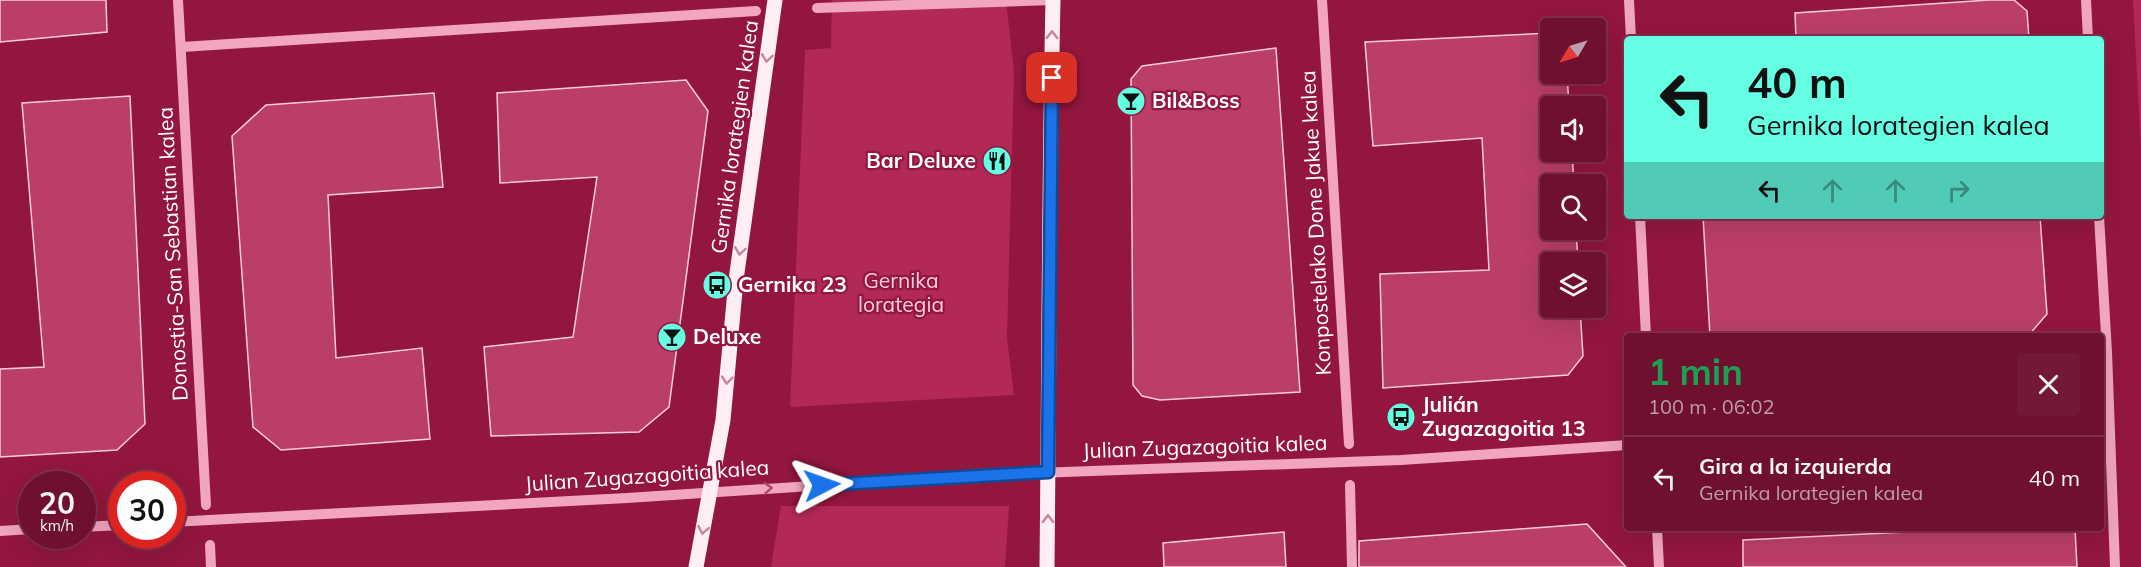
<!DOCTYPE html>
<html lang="es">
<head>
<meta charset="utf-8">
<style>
  :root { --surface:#6e102e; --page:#731936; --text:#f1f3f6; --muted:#bf9daa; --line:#80304a }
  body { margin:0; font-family:Mulish,sans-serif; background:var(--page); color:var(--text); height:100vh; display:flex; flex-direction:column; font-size:22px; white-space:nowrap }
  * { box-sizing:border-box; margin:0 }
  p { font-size:20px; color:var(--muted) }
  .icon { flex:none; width:33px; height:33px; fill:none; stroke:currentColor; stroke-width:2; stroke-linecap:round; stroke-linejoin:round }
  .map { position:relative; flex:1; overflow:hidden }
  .sheet { position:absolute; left:1624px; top:333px; width:480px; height:198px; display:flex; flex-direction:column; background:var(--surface); border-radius:6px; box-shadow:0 6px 24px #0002,0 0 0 2px var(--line) }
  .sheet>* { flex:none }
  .top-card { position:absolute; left:1624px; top:36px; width:480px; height:183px; border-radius:6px; box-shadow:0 6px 24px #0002,0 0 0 2px var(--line); background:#65ffe4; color:#111; overflow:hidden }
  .needle { width:39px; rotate:232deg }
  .tools { position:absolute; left:1540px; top:18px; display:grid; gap:12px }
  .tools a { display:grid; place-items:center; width:66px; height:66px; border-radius:6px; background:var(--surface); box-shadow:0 6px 24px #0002,0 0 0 2px var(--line); font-size:30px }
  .speed { position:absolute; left:18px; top:471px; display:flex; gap:12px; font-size:30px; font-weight:700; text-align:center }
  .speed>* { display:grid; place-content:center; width:78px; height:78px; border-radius:50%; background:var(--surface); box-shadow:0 6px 24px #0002,0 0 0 2px var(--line); line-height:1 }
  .speed small { font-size:15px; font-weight:400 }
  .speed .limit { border:9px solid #d22; background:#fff; color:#111 }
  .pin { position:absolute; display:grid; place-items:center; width:51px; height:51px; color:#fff; margin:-26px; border-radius:12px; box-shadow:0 3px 9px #0006 }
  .me { position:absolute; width:66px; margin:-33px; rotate:86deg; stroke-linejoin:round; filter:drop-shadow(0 0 4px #0008) }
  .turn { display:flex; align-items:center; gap:21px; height:126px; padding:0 24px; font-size:27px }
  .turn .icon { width:78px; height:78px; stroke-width:2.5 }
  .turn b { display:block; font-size:42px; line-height:51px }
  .lanes { display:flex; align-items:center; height:57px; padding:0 24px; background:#0003; justify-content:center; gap:30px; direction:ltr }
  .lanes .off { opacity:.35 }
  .round { display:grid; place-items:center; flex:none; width:63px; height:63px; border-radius:6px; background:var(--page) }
  .overview { display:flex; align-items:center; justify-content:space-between; height:102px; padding:0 24px }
  h1 { font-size:36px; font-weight:700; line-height:45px; color:#1e9e55 }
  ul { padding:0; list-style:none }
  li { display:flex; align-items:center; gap:18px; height:84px; padding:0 24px; border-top:2px solid var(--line) }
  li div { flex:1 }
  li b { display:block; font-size:22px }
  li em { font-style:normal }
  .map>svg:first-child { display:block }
  .green { fill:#b22857 }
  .building { fill:#bb3e68; stroke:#fcccdc; stroke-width:1.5 }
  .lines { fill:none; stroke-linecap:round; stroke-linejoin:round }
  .minor { stroke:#f1a5bf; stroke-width:10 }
  .major { stroke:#ffeff3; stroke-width:15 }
  .oneway { stroke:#c98298 }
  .oneway2 { stroke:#b4486b }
  .route-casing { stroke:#114b97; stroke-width:15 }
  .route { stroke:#1a73e8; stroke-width:10 }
  .labels { text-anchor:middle; stroke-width:4.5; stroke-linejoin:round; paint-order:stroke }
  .poi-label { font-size:21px; font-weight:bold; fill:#fff; stroke:#93163e; text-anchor:start }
  .street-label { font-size:21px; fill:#fff; stroke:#93163e }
  .park-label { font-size:21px; fill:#fcccdc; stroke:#93163e }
</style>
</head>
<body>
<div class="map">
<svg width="2141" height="567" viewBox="0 0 2141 567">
  <rect width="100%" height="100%" fill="#93163e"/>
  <g class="green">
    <polygon points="832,0 1006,0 1014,72 1007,338 1014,395 790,407 805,50 831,48"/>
    <polygon points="2133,0 2141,0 2141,149"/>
    <polygon points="781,506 1009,506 1005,567 771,567"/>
  </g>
  <g class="building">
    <polygon points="0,0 106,0 107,32 0,42"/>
    <polygon points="1989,0 2014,0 2027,11 2029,39 1796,39 1795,13"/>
    <polygon points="1551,33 1551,74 1567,74 1569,106 1551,106 1551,152 1572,152 1574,184 1551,184 1551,230 1576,230 1578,262 1551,262 1551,308 1580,308 1583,356 1568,375 1383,388 1380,274 1489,270 1482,138 1373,146 1365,42"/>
    <polygon points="1276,48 1300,392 1160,400 1142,396 1133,385 1131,79 1142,66"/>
    <polygon points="686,80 708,111 669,407 639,432 491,436 484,347 573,337 597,177 500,183 497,93"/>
    <polygon points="434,93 443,187 328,195 336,358 422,348 430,439 281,450 253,427 232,136 266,105"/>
    <polygon points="130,96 145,424 117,450 0,457 0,369 44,367 22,103"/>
    <polygon points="1703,216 2040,216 2047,314 2028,336 1710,336"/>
    <polygon points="1587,524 1626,567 1359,567 1359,541"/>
    <polygon points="1989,528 2075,528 2077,567 1743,567 1743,540"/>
    <polygon points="1284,532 1286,567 1164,567 1163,543"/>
  </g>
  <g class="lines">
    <g class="minor">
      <polyline points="178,0 206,505"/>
      <polyline points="1322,0 1349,444"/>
      <polyline points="1629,0 1631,39"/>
      <polyline points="2086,0 2088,39"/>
      <polyline points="817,8 1052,0"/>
      <polyline points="182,47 756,11"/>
      <polyline points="1640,216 1646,336"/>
      <polyline points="2099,216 2107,352 2115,567"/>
      <polyline points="1350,485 1352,567"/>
      <polyline points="172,522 627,498 979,475 1401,460 1628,445"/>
      <polyline points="82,527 122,525"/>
      <polyline points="1657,528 1659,567"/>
      <polyline points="0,531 32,529"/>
      <polyline points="210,545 211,567"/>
    </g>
    <g class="major">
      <polyline points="696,567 723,420 736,280 775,0"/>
      <path d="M1047 567C1049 378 1049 189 1053 0"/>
    </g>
  </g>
  <defs><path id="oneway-chevron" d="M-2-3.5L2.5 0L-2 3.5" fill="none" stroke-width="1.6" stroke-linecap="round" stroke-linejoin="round" transform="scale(1.5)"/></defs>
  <g class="oneway">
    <use href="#oneway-chevron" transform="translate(1052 35) rotate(-89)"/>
    <use href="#oneway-chevron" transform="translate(767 58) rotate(98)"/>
    <use href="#oneway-chevron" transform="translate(740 251) rotate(98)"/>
    <use href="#oneway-chevron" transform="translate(727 380) rotate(95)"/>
    <use href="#oneway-chevron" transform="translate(1048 519) rotate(-90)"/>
    <use href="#oneway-chevron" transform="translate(703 530) rotate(101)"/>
  </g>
  <use class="oneway2" href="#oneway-chevron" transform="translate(768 488) rotate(-4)"/>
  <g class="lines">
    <g class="route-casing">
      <polyline id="route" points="822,485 1048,472 1052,78"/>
    </g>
    <use href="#route" class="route"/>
  </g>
  <defs>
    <g id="bar-disc" transform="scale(1.5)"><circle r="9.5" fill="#65ffe4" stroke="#93163e"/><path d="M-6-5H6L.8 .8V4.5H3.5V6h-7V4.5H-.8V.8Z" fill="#111"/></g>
    <g id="restaurant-disc" transform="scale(1.5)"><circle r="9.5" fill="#65ffe4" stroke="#93163e"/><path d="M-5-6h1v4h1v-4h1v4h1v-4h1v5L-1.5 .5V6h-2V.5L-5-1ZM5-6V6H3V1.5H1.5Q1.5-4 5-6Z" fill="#111"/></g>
    <g id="bus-disc" transform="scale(1.5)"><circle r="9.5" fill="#65ffe4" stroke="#93163e"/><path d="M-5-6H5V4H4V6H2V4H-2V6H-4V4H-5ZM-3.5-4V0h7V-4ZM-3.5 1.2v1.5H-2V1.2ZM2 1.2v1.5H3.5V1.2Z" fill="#111"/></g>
  </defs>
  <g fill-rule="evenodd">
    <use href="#bar-disc" x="1131" y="101"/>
    <use href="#restaurant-disc" x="997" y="161"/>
    <use href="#bus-disc" x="717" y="285"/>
    <use href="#bar-disc" x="672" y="337"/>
    <use href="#bus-disc" x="1401" y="417"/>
  </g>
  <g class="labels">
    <g class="poi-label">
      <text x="1152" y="108">Bil&amp;Boss</text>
      <text x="976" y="168" text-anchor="end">Bar Deluxe</text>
      <text x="738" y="292">Gernika 23</text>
      <text x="693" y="344">Deluxe</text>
      <text x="1422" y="412">Julián<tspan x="1422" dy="24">Zugazagoitia 13</tspan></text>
    </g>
    <g class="street-label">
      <text transform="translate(735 137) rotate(-82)" y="7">Gernika lorategien kalea</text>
      <text transform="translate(1316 223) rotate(-93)" y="7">Konpostelako Done Jakue kalea</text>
      <text transform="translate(173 254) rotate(-93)" y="7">Donostia-San Sebastian kalea</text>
      <text transform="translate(1205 447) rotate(-2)" y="7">Julian Zugazagoitia kalea</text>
      <text transform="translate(647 476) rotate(-4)" y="7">Julian Zugazagoitia kalea</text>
    </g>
    <g class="park-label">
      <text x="901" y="288">Gernika<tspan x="901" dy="24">lorategia</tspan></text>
    </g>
  </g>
</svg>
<div class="tools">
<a><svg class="needle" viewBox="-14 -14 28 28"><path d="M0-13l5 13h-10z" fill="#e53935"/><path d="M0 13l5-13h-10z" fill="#bf9daa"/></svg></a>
<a><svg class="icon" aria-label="sound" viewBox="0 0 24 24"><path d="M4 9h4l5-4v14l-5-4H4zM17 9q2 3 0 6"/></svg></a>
<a><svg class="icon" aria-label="search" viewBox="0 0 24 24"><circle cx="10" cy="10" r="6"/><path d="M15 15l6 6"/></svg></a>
<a><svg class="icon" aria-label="layers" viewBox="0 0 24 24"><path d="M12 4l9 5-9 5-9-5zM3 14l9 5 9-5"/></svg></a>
</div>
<div class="speed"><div>20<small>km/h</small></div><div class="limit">30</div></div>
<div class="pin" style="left:1052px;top:78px;background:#d93025"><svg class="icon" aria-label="arrive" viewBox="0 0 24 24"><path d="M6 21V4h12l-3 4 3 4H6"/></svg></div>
<svg class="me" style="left:822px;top:485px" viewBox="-20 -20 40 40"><path d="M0-17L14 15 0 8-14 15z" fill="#1a73e8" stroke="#fff" stroke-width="4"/></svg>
<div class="top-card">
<div class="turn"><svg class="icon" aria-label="left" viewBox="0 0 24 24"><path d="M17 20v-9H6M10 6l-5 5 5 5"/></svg><div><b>40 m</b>Gernika lorategien kalea</div></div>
<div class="lanes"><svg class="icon" aria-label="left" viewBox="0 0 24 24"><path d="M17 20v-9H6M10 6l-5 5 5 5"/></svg><svg class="icon off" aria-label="ahead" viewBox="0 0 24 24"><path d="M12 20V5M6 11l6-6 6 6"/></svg><svg class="icon off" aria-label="ahead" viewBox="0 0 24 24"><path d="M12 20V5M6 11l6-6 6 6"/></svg><svg class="icon off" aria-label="right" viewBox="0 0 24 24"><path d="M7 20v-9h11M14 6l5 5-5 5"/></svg></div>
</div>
<section class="sheet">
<div class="overview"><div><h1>1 min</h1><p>100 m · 06:02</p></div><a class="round"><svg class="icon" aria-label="close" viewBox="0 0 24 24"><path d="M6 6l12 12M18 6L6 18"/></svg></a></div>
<ul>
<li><svg class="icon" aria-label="left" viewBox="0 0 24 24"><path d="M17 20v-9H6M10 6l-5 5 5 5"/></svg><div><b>Gira a la izquierda</b><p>Gernika lorategien kalea</p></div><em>40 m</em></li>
</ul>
</section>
</div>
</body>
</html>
